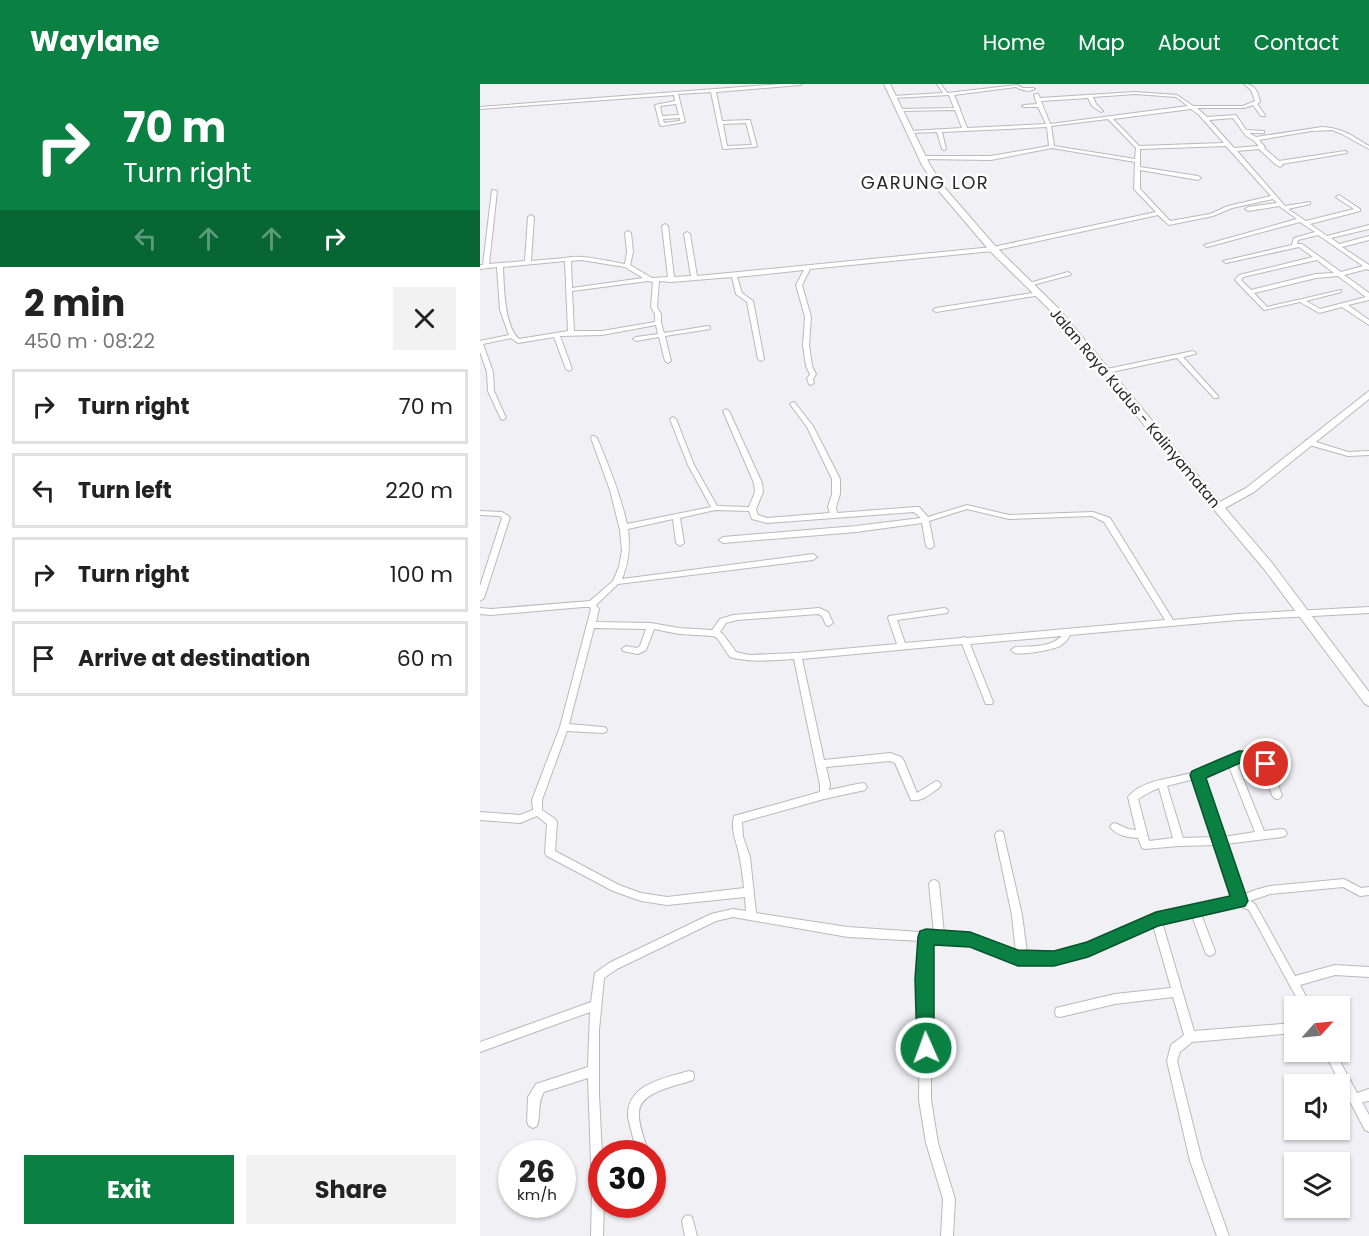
<!DOCTYPE html>
<html lang="en">
<head>
<meta charset="utf-8">
<style>
  :root { --surface:#fff; --page:#f2f2f2; --text:#222; --muted:#767676; --line:#e0e0e0; --accent:#0b8043 }
  body { margin:0; font-family:Poppins,sans-serif; background:var(--page); color:var(--text); height:100vh; display:flex; flex-direction:column; font-size:22px; white-space:nowrap }
  * { box-sizing:border-box; margin:0 }
  p { font-size:20px; color:var(--muted) }
  .icon { flex:none; width:33px; height:33px; fill:none; stroke:currentColor; stroke-width:2; stroke-linecap:round; stroke-linejoin:round }
  .map { position:relative; flex:1; overflow:hidden }
  .details { display:flex; flex-direction:column; background:var(--surface); width:480px }
  .details>* { flex:none }
  .top-card { background:#0b8043; color:#fff; overflow:hidden }
  .needle { width:39px; rotate:63deg }
  .fabs { position:absolute; left:804px; top:912px; display:grid; gap:12px }
  .fabs a { display:grid; place-items:center; width:66px; height:66px; border-radius:0px; background:var(--surface); box-shadow:0 2px 4px #0004; font-size:30px }
  .speed { position:absolute; left:18px; top:1056px; display:flex; gap:12px; font-size:30px; font-weight:700; text-align:center }
  .speed>* { display:grid; place-content:center; width:78px; height:78px; border-radius:50%; background:var(--surface); box-shadow:0 2px 4px #0004; line-height:1 }
  .speed small { font-size:15px; font-weight:400 }
  .speed .limit { border:9px solid #d22; background:#fff; color:#111 }
  .pin { position:absolute; display:grid; place-items:center; width:51px; height:51px; color:#fff; margin:-26px; border:3px solid #fff; border-radius:50%; box-shadow:0 2px 6px #0007 }
  .me { position:absolute; width:66px; margin:-33px; rotate:358deg; stroke-linejoin:round; filter:drop-shadow(0 0 4px #0008) }
  .turn { display:flex; align-items:center; gap:21px; height:126px; padding:0 24px; font-size:27px }
  .turn .icon { width:78px; height:78px; stroke-width:2.5 }
  .turn b { display:block; font-size:42px; line-height:51px }
  .lanes { display:flex; align-items:center; height:57px; padding:0 24px; background:#0003; justify-content:center; gap:30px; direction:ltr }
  .lanes .off { opacity:.35 }
  .round { display:grid; place-items:center; flex:none; width:63px; height:63px; border-radius:0px; background:var(--page) }
  .head { display:flex; align-items:center; justify-content:space-between; height:102px; padding:0 24px }
  h1 { font-size:36px; font-weight:700; line-height:45px }
  .action { display:flex; gap:12px; margin-top:auto; padding:12px 24px }
  .action a { flex:1; height:69px; border-radius:0px; background:var(--accent); color:#fff; font-size:24px; font-weight:700; line-height:69px; text-align:center }
  .action a+a { background:var(--page); color:var(--text) }
  ul { padding:0; list-style:none }
  li { display:flex; align-items:center; gap:18px; height:75px; margin:0 12px 9px; padding:0 12px; border:3px solid var(--line); border-radius:0px }
  li div { flex:1 }
  li b { display:block; font-size:22px }
  li em { font-style:normal }
  header { display:flex; align-items:center; gap:36px; box-sizing:border-box; height:84px; padding:0 30px; background:var(--accent); color:#fff }
  header strong { font-size:28px }
  nav { display:flex; gap:33px; margin-inline-start:auto; font-size:21px }
  main { display:flex; flex:1; min-height:0 }
  .map>svg:first-child { display:block }
  .lines { fill:none; stroke-linecap:round; stroke-linejoin:round }
  .street-casing { stroke:#b9b9be; stroke-width:2 }
  .secondary-casing { stroke:#b9b9be; stroke-width:2 }
  .street { fill:#fff; fill-rule:evenodd }
  .secondary { fill:#fff; fill-rule:evenodd }
  .route { fill:#0b8043; stroke:#07532c; stroke-width:1.5 }
  .labels { text-anchor:middle; stroke-width:5; stroke-linejoin:round; paint-order:stroke }
  .far-street-label { font-size:15px; fill:#262628; stroke:#fefeff }
  .far-quarter-label { font-size:18px; letter-spacing:1.5px; fill:#262628; stroke:#fefeff }
</style>
</head>
<body>
<header>
<strong>Waylane</strong>
<nav><a>Home</a><a>Map</a><a>About</a><a>Contact</a></nav>
</header>
<main>
<section class="details">
<div class="top-card">
<div class="turn"><svg class="icon" aria-label="right" viewBox="0 0 24 24"><path d="M7 20v-9h11M14 6l5 5-5 5"/></svg><div><b>70 m</b>Turn right</div></div>
<div class="lanes"><svg class="icon off" aria-label="left" viewBox="0 0 24 24"><path d="M17 20v-9H6M10 6l-5 5 5 5"/></svg><svg class="icon off" aria-label="ahead" viewBox="0 0 24 24"><path d="M12 20V5M6 11l6-6 6 6"/></svg><svg class="icon off" aria-label="ahead" viewBox="0 0 24 24"><path d="M12 20V5M6 11l6-6 6 6"/></svg><svg class="icon" aria-label="right" viewBox="0 0 24 24"><path d="M7 20v-9h11M14 6l5 5-5 5"/></svg></div>
</div>
<div class="head"><div><h1>2 min</h1><p>450 m · 08:22</p></div><a class="round"><svg class="icon" aria-label="close" viewBox="0 0 24 24"><path d="M6 6l12 12M18 6L6 18"/></svg></a></div>
<ul>
<li><svg class="icon" aria-label="right" viewBox="0 0 24 24"><path d="M7 20v-9h11M14 6l5 5-5 5"/></svg><div><b>Turn right</b></div><em>70 m</em></li>
<li><svg class="icon" aria-label="left" viewBox="0 0 24 24"><path d="M17 20v-9H6M10 6l-5 5 5 5"/></svg><div><b>Turn left</b></div><em>220 m</em></li>
<li><svg class="icon" aria-label="right" viewBox="0 0 24 24"><path d="M7 20v-9h11M14 6l5 5-5 5"/></svg><div><b>Turn right</b></div><em>100 m</em></li>
<li><svg class="icon" aria-label="arrive" viewBox="0 0 24 24"><path d="M6 21V4h12l-3 4 3 4H6"/></svg><div><b>Arrive at destination</b></div><em>60 m</em></li>
</ul>
<div class="action"><a>Exit</a><a>Share</a></div>
</section>
<div class="map">
<svg width="889" height="1152" viewBox="0 0 889 1152">
  <rect width="100%" height="100%" fill="#f0f0f5"/>
  <g class="lines">
    <g class="street-casing">
      <g id="street">
        <path d="M302 0H322L320 1 236 8 242 37 270 36 277 62 275 63 243 65 231 8 198 10 205 38 182 42 180 41 175 21 195 17 194 11 0 25V23ZM196 20 199 31 182 32 180 22ZM200 34V37L184 39 183 35ZM266 39 272 61 247 62 243 40Z"/>
        <path d="M457 0H461L467 9 537 1 543 4H553L555 5C550 8 542 7 536 3L474 11 480 25V26L487 44 566 40 558 23H544L542 22 544 21 557 20 554 11 556 10H558L560 14 655 8 697 11 713 22H763L775 17 771 6 764 0C775 0 778 8 780 18L777 20 785 31V32H781L773 21 764 24H717L727 33 756 31 766 46 784 47V49H769L776 53 842 43C863 44 872 52 889 62V65L862 50 852 46 831 47 779 56 785 63 784 64 799 77 865 67 867 68V69L802 80 803 81 800 83 795 80 779 65 757 67 805 122 830 118V120L808 125 826 137 874 125 857 114 856 113 859 111 880 125V127L830 140 847 152 889 141V145L851 154 859 160 889 152V156L862 163 889 181V186L887 185 864 191 889 209V216L868 221 889 236V241L862 223 839 229 820 218 784 226 755 196 759 191 833 173 819 163 746 179 743 177 812 161 814 154 835 148 820 138 727 163 724 161 817 135 799 122 768 127 765 125 768 123 797 119 793 115 752 124 733 132 689 141 678 131 513 167 330 185 322 201 331 233 329 261 332 282 336 290 333 295 334 299 331 301 329 300 327 295 330 290 326 282 323 261 325 233 316 201 324 186 257 193 262 209 273 217 284 275 281 277 278 275 267 218 256 210 252 193 191 198 179 197 177 223 181 230V239L184 249 228 242 230 243V245L185 252 191 277 188 279 185 277 179 253 156 257 153 255 156 253 178 250 176 241 122 251 80 252 92 285 89 287 86 285 74 253 38 259 31 254 3 260 13 288 14 307 26 334 23 336 21 335 8 307 7 288 0 268V257L29 251 20 226 17 183 0 185V181H3L12 106 17 107 9 180 45 177 48 133 51 131 54 133 51 177 85 174C103 170 126 177 145 180L147 168 145 149 148 147 151 149 153 168 150 181 172 194 188 193 182 142 185 140 188 142 194 193 211 192 204 150 207 148 210 150 217 192 513 163 676 128 654 105 655 78 572 64 511 76 440 75V73L442 72H511L569 62 567 43 462 48 466 65 464 66 462 65 457 48 429 49V48L431 47 482 44 475 26 419 27 417 26 419 25 474 24 469 11 413 14 411 13 413 12 463 9ZM655 10 696 13 708 22 570 40 561 17 608 14 612 22 621 28 623 27 616 20 613 13ZM711 25 719 31 744 59 659 62 633 35ZM753 34 766 52 773 56 779 62 754 64 729 36ZM628 35 656 64 655 75 574 62 571 42ZM746 62 791 112 748 122 730 130 690 137 660 105V86L718 96 721 94 718 92 660 83V65ZM838 151 844 155 883 182 861 188 822 160H817L818 156ZM101 176 145 183 163 194 92 204 91 177ZM837 176 854 189 836 190 771 206 761 196 763 193ZM85 177 88 247 39 255C24 242 24 202 23 183ZM858 192 886 213 840 225 826 217 861 208V206L787 223 774 209 836 194ZM168 197 173 198 171 223 175 230V238L122 247H94L92 207Z"/>
        <polygon points="588,188 591,190 590,191 549,202 546,200"/>
        <polygon points="559,208 561,209 561,211 456,228 453,226 456,224"/>
        <polygon points="713,267 716,269 715,270 703,273 738,312 738,314 734,314 697,274 627,289 624,287 627,285"/>
        <path d="M313 318 315 319 333 342 360 395V410L356 423 357 429 436 423H439L448 433 487 421 529 431 613 428 630 434 693 536 758 530 889 523V529L758 536 590 551C588 555 585 559 580 562 573 566 542 571 535 569 533 568 532 567 531 566L535 563C552 562 569 564 582 552L490 560 513 618 512 620H506L505 618 482 560 322 575 344 676 410 669 421 673 424 677 437 709 456 697 459 698 461 701 459 704C450 710 442 718 431 716L415 679 410 677 346 683 350 701 349 706 382 699 385 700 387 703 385 706 344 715 262 738 263 753 270 773 276 829 368 843 454 849 449 800 451 797 454 796 457 797 459 800 464 850 490 851 536 869 532 831 515 751 517 748 520 747 523 748 542 831 547 869H574L607 861 676 831 754 815 736 761 699 762 665 765 662 764 658 754C648 753 637 752 630 743L632 740 635 739 648 745 656 746 648 713C663 694 697 695 717 687 730 681 742 672 756 670 767 668 778 673 788 676L802 711 800 714 797 715 794 714 792 711 781 681 768 677H756L784 747 802 745 805 746 807 749 805 752 802 753 745 760 763 811 775 806 790 802 864 795 881 804 889 803V811L880 812 863 803 790 810 770 817 775 820 815 892 855 881 889 883V893L855 891 820 901 831 922H821L769 826 760 822 721 830 735 867 734 870 730 872 726 870 712 832 682 838 714 947 814 939V949L712 958 700 968 697 977 722 1077 749 1152H737L710 1077 687 977 691 961 704 951 693 913 635 920 580 933 576 932 575 928 576 924 580 923 635 910 691 904 673 841 608 870 574 879H538L490 861 451 858V1016L458 1059 475 1115 473 1152H461L463 1115 446 1059 439 1016 441 857 368 853 253 833 236 837 137 885 124 894 119 946V1011L122 1070V1120H124L123 1152H111L112 1106 108 994 64 1008C57 1019 61 1031 57 1042L53 1044 49 1042 47 1038 48 1013 56 1000 108 983 110 928 0 968V958L111 918 115 889 129 879 231 830 253 825 266 827 265 813 187 821 161 817 133 807 67 772 65 769 67 740 57 732 40 739 0 736V728L40 731 53 726 52 716 80 643 111 525 110 523H103L11 531 0 530V524L11 525 110 517 133 497 139 483 142 466 140 446 130 406 111 354 112 352H114L117 354C129 382 140 410 147 440L231 423 208 381 190 335 193 333 196 335 214 381 237 422 269 423 275 408 274 399 243 327 246 325 249 327 282 399 283 408 276 425 278 431 287 434 350 429 348 423 352 410V395L327 343 310 320ZM487 425 529 435 612 432 624 438 685 536 487 554 484 553 481 554 425 559 417 536 467 529 468 527 467 525 464 524 409 532 408 534 417 560 317 569 269 571 256 568 243 550 240 548 246 539 257 536 338 530 342 532 346 541 349 542 353 539 348 528 339 524 253 531 240 535 232 546 199 544 171 539 116 538 119 525 116 521 138 500 333 476 337 473 333 470 142 495C149 478 150 463 148 445L193 435 196 459 200 462 204 459 200 434 235 426 269 427 272 435 287 439 434 428 441 434 376 442 243 453 239 456 243 459 376 448 442 439 446 462 450 465 454 462 449 437ZM114 544 166 545 160 562 157 564 146 562 142 565 143 567 158 570 166 566 174 545 199 550 233 552 237 554 250 573C271 579 292 576 314 575L340 701V708L254 732C250 748 258 760 260 775 262 785 263 795 264 804L187 813 161 809 139 801 75 767 77 738 75 735 62 726V716L87 647 123 649 126 648 127 646 126 644 123 643 89 640ZM748 680 775 748 743 753 722 693ZM714 695 734 753 703 754 687 702ZM679 704 693 754 669 757 658 715 672 707Z"/>
        <polygon points="826,356 830,356 868,368 889,367 889,371 868,372 826,360"/>
        <polygon points="0,427 22,428 30,433 4,514 0,517 0,502 22,434 20,432 0,431"/>
        <polygon points="844,968 855,968 877,1009 889,1005 889,1017 882,1018 889,1031 889,1048 885,1046"/>
        <path d="M209 987 213 988 214 992 213 996C197 1002 160 1007 159 1028 158 1042 165 1056 169 1070H157L148 1033C146 1000 185 994 209 987Z"/>
        <polygon points="208,1131 212,1133 217,1152 205,1152 202,1137 204,1133"/>
      </g>
    </g>
    <g class="secondary-casing">
      <polygon id="secondary" points="404,0 410,0 450,81 464,103 516,163 578,224 740,418 766,404 889,307 889,315 774,408 745,424 792,479 889,608 889,622 885,620 784,485 682,364 610,272 572,228 510,167 458,106 442,81"/>
    </g>
    <use href="#street" class="street"/>
    <use href="#secondary" class="secondary"/>
  </g>
  <polygon class="route" points="759,667 766,667 792,676 794,680 792,685 786,686 760,679 726,694 768,817 765,822 678,842 608,873 574,882 538,882 490,863 454,861 454,964 452,970 446,973 439,970 437,964 435,895 438,853 440,847 446,845 490,848 538,866 574,867 607,858 676,828 750,812 710,691 712,687"/>
  <g class="labels">
    <g class="far-street-label">
      <text transform="translate(655 324) rotate(50)" y="5">Jalan Raya Kudus - Kalinyamatan</text>
    </g>
    <g class="far-quarter-label">
      <text x="445" y="105">GARUNG LOR</text>
    </g>
  </g>
</svg>
<div class="fabs">
<a><svg class="needle" viewBox="-14 -14 28 28"><path d="M0-13l5 13h-10z" fill="#e53935"/><path d="M0 13l5-13h-10z" fill="#767676"/></svg></a>
<a><svg class="icon" aria-label="sound" viewBox="0 0 24 24"><path d="M4 9h4l5-4v14l-5-4H4zM17 9q2 3 0 6"/></svg></a>
<a><svg class="icon" aria-label="layers" viewBox="0 0 24 24"><path d="M12 4l9 5-9 5-9-5zM3 14l9 5 9-5"/></svg></a>
</div>
<div class="speed"><div>26<small>km/h</small></div><div class="limit">30</div></div>
<div class="pin" style="left:786px;top:680px;background:#d93025"><svg class="icon" aria-label="arrive" viewBox="0 0 24 24"><path d="M6 21V4h12l-3 4 3 4H6"/></svg></div>
<svg class="me" style="left:446px;top:964px" viewBox="-20 -20 40 40"><circle r="17" fill="#0b8043" stroke="#fff" stroke-width="3"/><path d="M0-11L8 9 0 5-8 9z" fill="#fff"/></svg>
</div>
</main>
</body>
</html>
